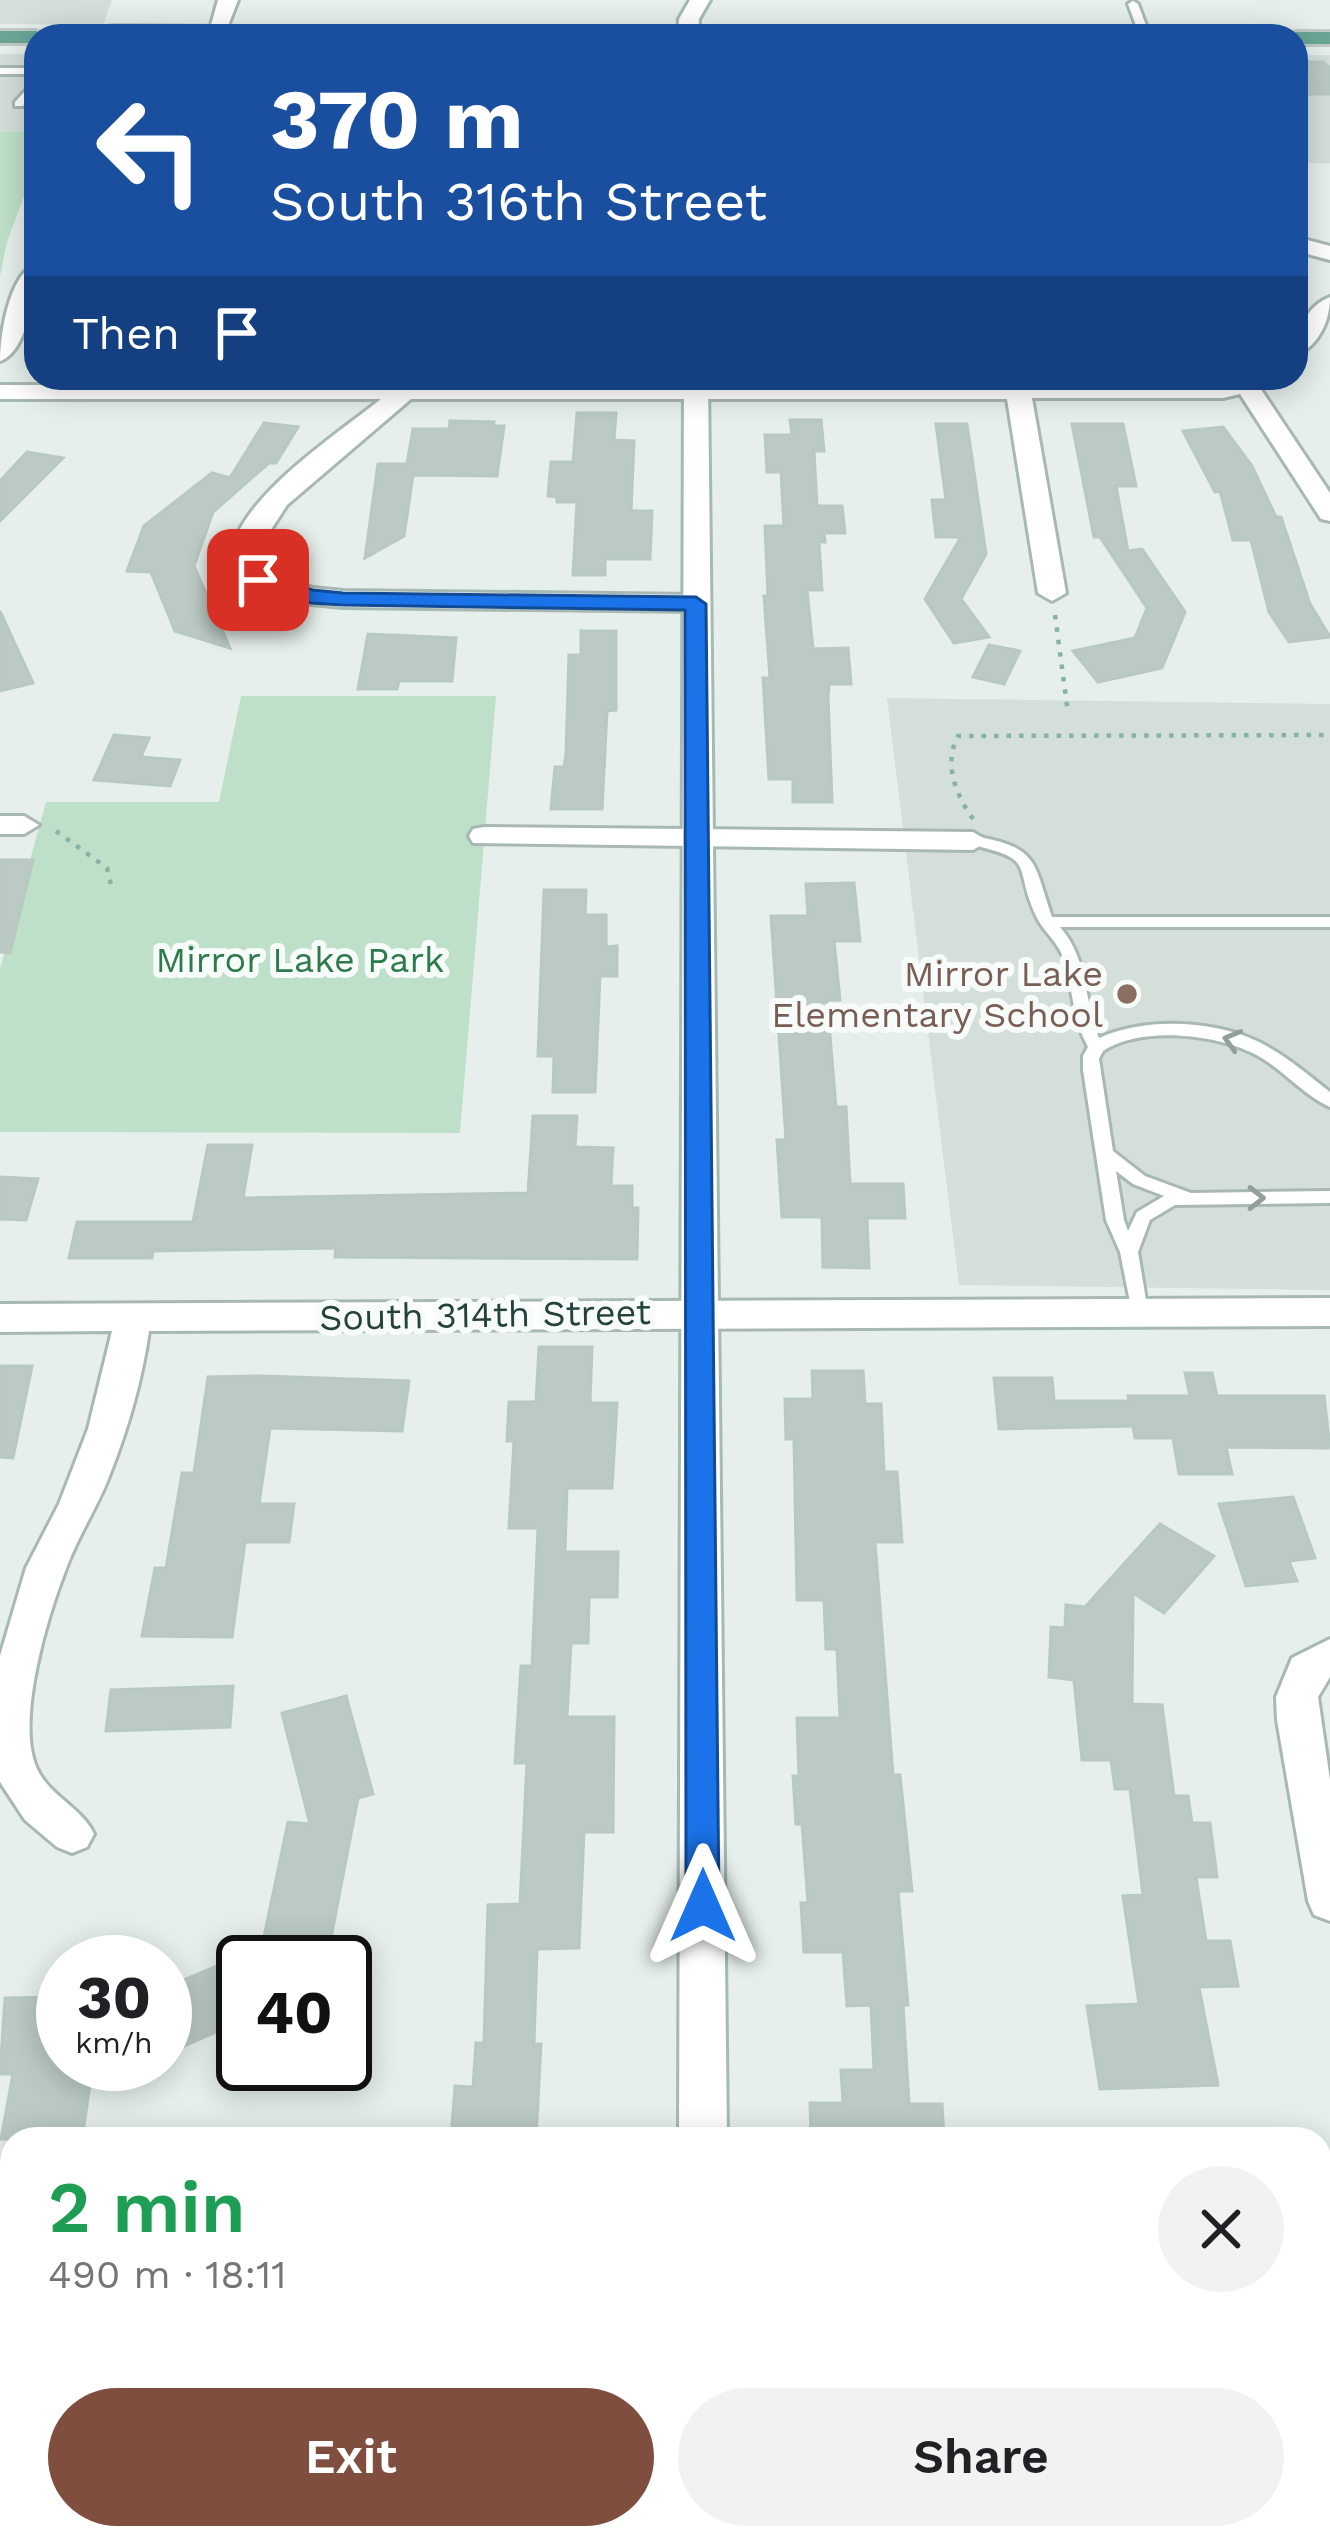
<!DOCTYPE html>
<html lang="en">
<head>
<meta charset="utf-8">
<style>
  :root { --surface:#fff; --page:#f2f2f2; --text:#202124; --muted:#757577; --accent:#7f4e3f }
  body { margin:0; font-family:"Work Sans",sans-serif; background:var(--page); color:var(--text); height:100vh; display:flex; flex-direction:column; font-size:45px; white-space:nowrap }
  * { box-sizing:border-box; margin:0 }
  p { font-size:39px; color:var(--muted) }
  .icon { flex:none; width:66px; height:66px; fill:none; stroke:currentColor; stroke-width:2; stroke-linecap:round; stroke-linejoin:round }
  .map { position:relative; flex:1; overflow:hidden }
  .sheet { position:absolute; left:0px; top:2127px; width:1332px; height:423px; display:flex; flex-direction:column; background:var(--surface); border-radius:36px 36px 0 0; box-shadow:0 6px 30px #0003 }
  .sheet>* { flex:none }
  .top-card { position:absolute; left:24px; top:24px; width:1284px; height:366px; border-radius:36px; box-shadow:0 6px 30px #0003; background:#1a4fa0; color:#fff; overflow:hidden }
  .speed { position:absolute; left:36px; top:1935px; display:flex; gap:24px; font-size:60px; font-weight:700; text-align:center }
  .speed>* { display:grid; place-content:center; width:156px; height:156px; border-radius:50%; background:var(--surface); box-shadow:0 6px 30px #0003; line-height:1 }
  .speed small { font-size:30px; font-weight:400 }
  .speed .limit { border:6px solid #111; border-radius:18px; background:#fff; color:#111 }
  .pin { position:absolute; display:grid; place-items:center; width:102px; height:102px; color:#fff; margin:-51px; border-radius:24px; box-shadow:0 6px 18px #0006 }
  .me { position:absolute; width:132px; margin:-66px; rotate:0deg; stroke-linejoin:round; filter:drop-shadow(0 0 9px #0008) }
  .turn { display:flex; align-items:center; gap:42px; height:252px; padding:0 48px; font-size:54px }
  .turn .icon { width:156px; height:156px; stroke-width:2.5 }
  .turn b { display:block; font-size:84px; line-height:102px }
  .then { display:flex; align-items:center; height:114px; padding:0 48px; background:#0003; gap:24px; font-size:45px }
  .round { display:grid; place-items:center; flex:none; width:126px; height:126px; border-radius:63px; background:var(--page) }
  .summary { display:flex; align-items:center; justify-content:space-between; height:204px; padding:0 48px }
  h1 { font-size:72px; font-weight:600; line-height:90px; color:#1e9e55 }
  .action { display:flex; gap:24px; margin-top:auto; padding:24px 48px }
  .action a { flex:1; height:138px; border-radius:72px; background:var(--accent); color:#fff; font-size:48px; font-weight:600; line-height:138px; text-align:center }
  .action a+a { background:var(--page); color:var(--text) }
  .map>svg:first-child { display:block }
  .built { fill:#d4dfda }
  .green { fill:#bfe0c8 }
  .building { fill:#bbcac4; stroke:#b8c9c2; stroke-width:3 }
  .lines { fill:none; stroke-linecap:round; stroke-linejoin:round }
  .lane-casing { stroke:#a8b8b2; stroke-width:6 }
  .street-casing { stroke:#a8b8b2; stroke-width:6 }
  .secondary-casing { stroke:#a4bbb3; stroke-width:6 }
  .primary-casing { stroke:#c2cac8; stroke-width:6 }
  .path-far1 { stroke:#86b3a5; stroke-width:3; stroke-dasharray:3 6; stroke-linecap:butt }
  .path { stroke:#86b3a5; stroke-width:4.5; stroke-dasharray:4.5 8; stroke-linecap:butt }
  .lane { fill:#fff; fill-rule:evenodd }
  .street { fill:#fff; fill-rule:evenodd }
  .secondary { fill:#fff; fill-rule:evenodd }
  .primary { fill:#6aa596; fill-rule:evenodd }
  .oneway { stroke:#92a09c }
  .route { fill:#1a73e8; stroke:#114b97; stroke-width:3 }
  .education-dot { fill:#8d6e63; stroke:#f7fbf9; stroke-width:4.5 }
  .labels { text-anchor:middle; stroke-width:12; stroke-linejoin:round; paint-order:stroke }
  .park-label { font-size:36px; fill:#2d7a4b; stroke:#f7fbf9 }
  .education-label { font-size:36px; fill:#785e54; stroke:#f7fbf9; text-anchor:end }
  .street-label { font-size:36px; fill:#24423a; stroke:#f7fbf9 }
</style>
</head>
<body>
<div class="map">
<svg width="1330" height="2548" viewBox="0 0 1330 2548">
  <rect width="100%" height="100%" fill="#e6efeb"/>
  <g class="built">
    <polygon points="0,0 112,0 103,25 0,24"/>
    <rect x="0" y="54" width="36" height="78"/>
    <rect x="1296" y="55" width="34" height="108"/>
    <polygon points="887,698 1330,704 1330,1290 959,1285"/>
  </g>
  <g class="green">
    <polygon points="0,132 36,132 36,164 7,242 0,276"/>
    <polygon points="241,696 496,696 460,1133 0,1132 0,969 46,802 219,802"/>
  </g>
  <g class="building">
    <polygon points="1296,62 1323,62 1330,68 1330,94 1296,94"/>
    <polygon points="577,413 616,413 614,440 634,441 631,511 652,511 650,559 605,559 605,575 573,575 577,502 557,502 557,497 548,496 551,462 573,462"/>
    <polygon points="790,420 821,420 824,451 814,451 817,506 842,506 845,533 824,533 825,542 819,542 822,590 807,590 813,649 848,648 851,684 829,684 828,696 832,802 793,802 793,779 769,779 763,678 770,678 764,596 768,596 765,526 784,526 781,472 767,472 765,435 792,435"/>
    <polygon points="450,421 494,422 493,426 504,426 497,476 413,475 404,536 365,558 378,464 407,464 413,429 449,429"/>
    <polygon points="264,423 298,427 276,463 269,463 213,512 194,566 230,648 175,631 151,572 127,571 144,526 212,473 230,478"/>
    <polygon points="936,424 967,424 986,554 961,599 989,637 954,643 925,599 961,537 936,537 932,500 946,500"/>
    <polygon points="1072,424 1123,424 1136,486 1116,486 1128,551 1142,549 1185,612 1162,668 1098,682 1073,651 1135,638 1147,608 1100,537 1094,537"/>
    <polygon points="1223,427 1252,466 1276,517 1281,517 1310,604 1330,637 1289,642 1269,612 1251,540 1233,540 1220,491 1215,492 1183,431"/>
    <polygon points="27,452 63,458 0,521 0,481"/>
    <polygon points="0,611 33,683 0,691"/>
    <polygon points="581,631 616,631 616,710 607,711 602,809 551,809 555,767 564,767 566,754 569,655 581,655"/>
    <polygon points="368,634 456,638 452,681 399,681 397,689 358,689"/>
    <polygon points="989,645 1020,651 1004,684 973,677"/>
    <polygon points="114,735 149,738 141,757 180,760 170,786 94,780"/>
    <polygon points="0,860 33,860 10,953 0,952"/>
    <polygon points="854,883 860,941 834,941 840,1000 827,1000 836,1107 846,1107 850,1184 903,1184 905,1218 867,1218 869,1268 823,1267 822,1217 782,1217 777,1140 786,1140 771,916 808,916 806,884"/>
    <polygon points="544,890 586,890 585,915 606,915 606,947 617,946 617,976 600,976 595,1092 553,1092 554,1056 538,1056"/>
    <polygon points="533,1116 577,1116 575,1147 613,1148 611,1186 632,1186 632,1208 638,1208 637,1259 335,1257 336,1248 153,1251 152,1258 69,1258 77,1222 193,1222 208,1145 252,1145 243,1198 528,1193"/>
    <polygon points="0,1177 38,1179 26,1220 0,1219"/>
    <polygon points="539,1347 592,1347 590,1403 617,1403 612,1488 567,1488 565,1552 618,1552 617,1597 589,1597 588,1643 571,1643 567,1717 614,1717 613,1832 584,1832 579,1948 537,1949 534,2044 541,2044 536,2139 451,2139 455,2086 473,2087 476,2043 484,2043 488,1905 520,1904 527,1763 515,1763 521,1666 532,1666 538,1528 509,1528 514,1441 507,1441 509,1402 536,1402"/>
    <polygon points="0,1366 32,1366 13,1458 0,1457"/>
    <polygon points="812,1371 863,1371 865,1404 881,1404 884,1472 897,1472 902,1542 875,1542 893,1775 900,1775 912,1891 898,1891 908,2005 903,2005 909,2104 942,2104 944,2139 811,2139 810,2103 843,2103 841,2070 874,2070 871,2005 847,2006 843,1952 804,1952 801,1903 808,1903 802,1824 796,1824 793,1776 799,1776 797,1718 840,1718 837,1649 826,1649 824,1600 797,1600 794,1439 786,1439 785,1399 813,1399"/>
    <polygon points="1185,1373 1212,1373 1217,1396 1324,1396 1330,1448 1226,1447 1232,1474 1179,1474 1173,1438 1135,1438 1133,1426 999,1429 994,1378 1052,1378 1054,1401 1129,1401 1128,1396 1190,1396"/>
    <polygon points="262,1376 409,1381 402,1431 270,1428 259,1504 294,1504 289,1542 245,1542 232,1637 142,1636 155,1568 166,1568 182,1473 194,1473 208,1377"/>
    <polygon points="1293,1497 1315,1558 1289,1561 1297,1581 1246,1586 1219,1504"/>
    <polygon points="1160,1524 1214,1556 1164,1613 1133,1593 1132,1704 1162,1705 1174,1796 1188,1796 1192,1823 1210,1823 1217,1877 1196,1877 1206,1941 1230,1941 1238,1986 1199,1987 1218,2085 1100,2089 1087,2006 1139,2004 1123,1896 1143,1895 1130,1789 1115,1789 1111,1760 1082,1760 1074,1680 1049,1677 1051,1627 1065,1628 1066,1605 1085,1607"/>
    <polygon points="233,1686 230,1727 106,1731 111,1690"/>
    <polygon points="346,1696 373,1794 358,1798 330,1943 264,1937 288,1822 310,1824 282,1713"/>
    <polygon points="243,1955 243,2020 175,2050 165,2025 165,1988"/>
    <polygon points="63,1997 63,2064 93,2064 82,2139 1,2139 13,2074 0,2074 5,1998"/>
  </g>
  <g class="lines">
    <g class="lane-casing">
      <g id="lane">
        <polygon points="1133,1 1138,4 1150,36 1140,36 1128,4"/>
        <rect x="0" y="68" width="36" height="6"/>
        <polygon points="36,79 36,89 23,106 15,106 15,102"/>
        <path d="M973 836C1039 847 1033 861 1052 917H1330V927H1060C1088 958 1084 1001 1099 1038 1145 1017 1214 1020 1259 1042 1285 1055 1307 1074 1330 1092V1107C1305 1096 1284 1071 1260 1057 1221 1034 1141 1025 1103 1051L1099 1059 1113 1151 1145 1176 1191 1193 1330 1191V1203L1175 1205 1150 1220 1138 1252 1148 1312 1145 1317H1133L1120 1252 1106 1220 1083 1070V1056L1088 1047C1072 1018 1073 987 1063 957 1057 941 1044 932 1037 918 1011 864 1040 860 968 844L965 841ZM1116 1171 1133 1184 1164 1196 1137 1212 1128 1231 1124 1220Z"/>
      </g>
    </g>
    <g class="street-casing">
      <g id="street">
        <polygon points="218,0 238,0 224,36 208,36"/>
        <polygon points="1296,237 1330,246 1330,260 1296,251"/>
        <path d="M36 264C36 290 27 352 0 361 0 335 9 274 36 264Z"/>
        <path d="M1330 297C1330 320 1319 346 1296 355 1296 332 1306 306 1330 297Z"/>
        <path d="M1004 378H1028L1029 384H1223L1273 378 1260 388 1330 493V521L1321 519 1240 394 1223 398H1032L1066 593 1052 601 1038 593 1007 399H411L287 505 259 548 268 574 313 588 343 591 696 595 710 603 696 611 343 607 311 604 248 586 232 548C248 492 336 435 381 399H0V385L1005 384Z"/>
        <polygon points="0,816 24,816 39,825 24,834 0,834"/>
        <polygon points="484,827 973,832 988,841 973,850 473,843 469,836 473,829"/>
        <path d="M1330 1298V1326L149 1331C142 1380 128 1428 110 1474 98 1506 79 1534 67 1566 48 1614 17 1715 35 1764 46 1795 81 1806 94 1834L87 1847 72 1853 57 1847 25 1820 0 1782V1656L26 1568 59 1504 88 1429 112 1331 0 1332V1304Z"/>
        <polygon points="1330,1639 1330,1677 1318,1697 1330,1780 1330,1921 1314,1915 1308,1901 1277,1720 1276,1697 1292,1658"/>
        <polygon points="1064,2538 1116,2538 1117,2548 1065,2548"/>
      </g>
    </g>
    <g class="secondary-casing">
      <g id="secondary">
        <polygon points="690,0 710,0 699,19 698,36 678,36 679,19"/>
        <polygon points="684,378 708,378 727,2139 679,2139"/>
        <rect x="0" y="2380" width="12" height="50"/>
        <rect x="1320" y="2383" width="10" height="50"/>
      </g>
    </g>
    <g class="primary-casing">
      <g id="primary">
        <polygon points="115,26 656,30 666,36 71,36 81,30"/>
        <polygon points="0,31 36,31 45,36 36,36 36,43 0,43"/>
        <polygon points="1296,32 1330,32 1330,44 1296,44 1296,36 1287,36"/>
      </g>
    </g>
    <polyline class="path-far1" points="27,237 36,212"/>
    <g class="path">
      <polyline points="1055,615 1068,713"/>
      <path d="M973 819C956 795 943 764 958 736L1330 735"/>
      <polyline points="56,831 107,868 112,889"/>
    </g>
    <use href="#lane" class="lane"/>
    <use href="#street" class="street"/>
    <use href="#secondary" class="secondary"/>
    <use href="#primary" class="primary"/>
  </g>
  <defs><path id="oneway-chevron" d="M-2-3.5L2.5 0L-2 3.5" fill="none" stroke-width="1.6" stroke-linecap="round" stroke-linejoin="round" transform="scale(3)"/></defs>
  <g class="oneway">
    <use href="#oneway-chevron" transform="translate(1232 1040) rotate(-164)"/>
    <use href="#oneway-chevron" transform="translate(1256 1198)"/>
  </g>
  <polygon class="route" points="258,573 313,590 343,593 696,597 706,604 719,1906 714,1917 703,1921 691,1917 686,1906 685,610 343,605 311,603 250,584 248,580"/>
  <circle class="education-dot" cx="1127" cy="994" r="12"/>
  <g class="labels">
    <g class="park-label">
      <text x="300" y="972">Mirror Lake Park</text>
    </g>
    <g class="education-label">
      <text x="1103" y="986">Mirror Lake<tspan x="1103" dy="41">Elementary School</tspan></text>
    </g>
    <g class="street-label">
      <text transform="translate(485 1314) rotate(-1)" y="13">South 314th Street</text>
    </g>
  </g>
</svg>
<div class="speed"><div>30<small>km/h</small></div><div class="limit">40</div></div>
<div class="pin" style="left:258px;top:580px;background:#d93025"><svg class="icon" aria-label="arrive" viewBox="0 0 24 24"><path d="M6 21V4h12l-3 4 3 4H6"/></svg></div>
<svg class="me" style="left:703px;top:1906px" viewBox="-20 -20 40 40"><path d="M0-17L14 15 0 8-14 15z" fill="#1a73e8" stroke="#fff" stroke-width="4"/></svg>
<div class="top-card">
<div class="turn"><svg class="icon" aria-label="left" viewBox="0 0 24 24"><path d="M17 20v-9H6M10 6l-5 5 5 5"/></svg><div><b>370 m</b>South 316th Street</div></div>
<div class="then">Then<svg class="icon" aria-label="arrive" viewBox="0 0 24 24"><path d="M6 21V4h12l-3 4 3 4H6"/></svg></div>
</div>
<section class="sheet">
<div class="summary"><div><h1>2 min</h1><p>490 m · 18:11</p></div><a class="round"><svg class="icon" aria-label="close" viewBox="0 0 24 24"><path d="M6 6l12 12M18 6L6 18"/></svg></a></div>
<div class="action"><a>Exit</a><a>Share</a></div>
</section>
</div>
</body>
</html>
